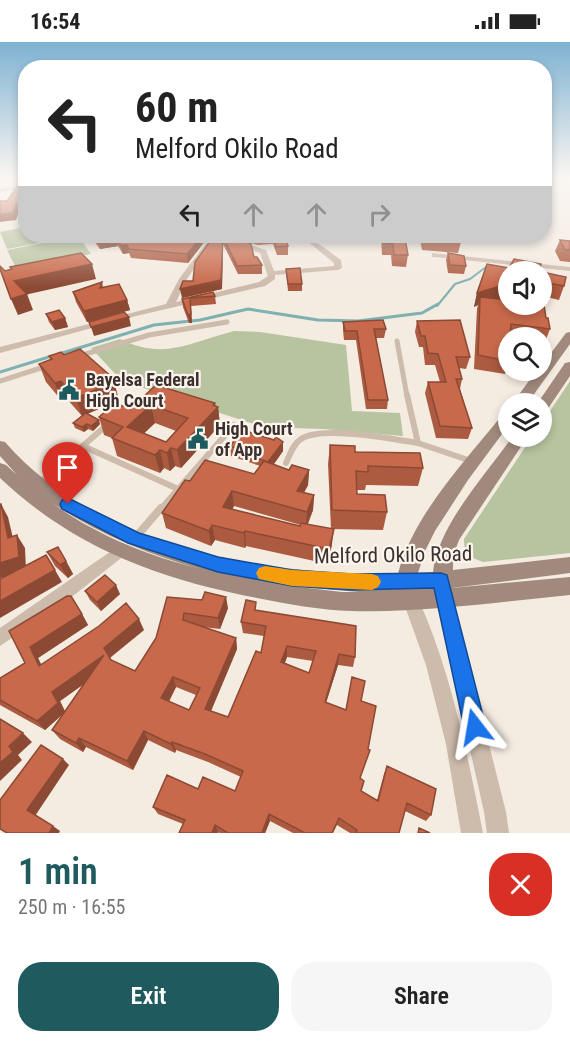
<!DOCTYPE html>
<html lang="en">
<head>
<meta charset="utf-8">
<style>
  :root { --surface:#fff; --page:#f6f6f6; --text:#222; --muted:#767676; --accent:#1f5a5e }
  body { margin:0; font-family:"Roboto Condensed",sans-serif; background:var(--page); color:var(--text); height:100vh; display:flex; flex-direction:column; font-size:22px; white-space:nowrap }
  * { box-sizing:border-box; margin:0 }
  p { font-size:20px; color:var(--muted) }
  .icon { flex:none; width:33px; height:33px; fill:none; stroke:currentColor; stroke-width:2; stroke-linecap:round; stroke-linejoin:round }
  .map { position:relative; height:791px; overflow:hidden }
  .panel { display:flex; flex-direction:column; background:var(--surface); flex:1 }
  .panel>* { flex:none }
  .guide { position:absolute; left:18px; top:18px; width:534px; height:183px; border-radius:24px; box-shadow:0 3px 9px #0003; background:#fff; color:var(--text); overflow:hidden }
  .controls { position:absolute; left:498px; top:219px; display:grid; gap:12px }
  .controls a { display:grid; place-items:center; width:54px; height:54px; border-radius:50%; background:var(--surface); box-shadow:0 3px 9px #0003; font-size:30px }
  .pin { position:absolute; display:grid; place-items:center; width:51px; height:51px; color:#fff; margin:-62px -26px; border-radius:50% 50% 50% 0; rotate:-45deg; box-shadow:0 0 6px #0007 }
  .pin .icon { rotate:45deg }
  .me { position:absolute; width:66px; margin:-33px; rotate:346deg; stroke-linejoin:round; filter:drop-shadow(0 0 4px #0008) }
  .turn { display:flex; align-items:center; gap:21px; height:126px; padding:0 18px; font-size:27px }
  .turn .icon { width:78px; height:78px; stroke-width:2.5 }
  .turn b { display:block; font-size:42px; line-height:51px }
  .lanes { display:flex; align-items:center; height:57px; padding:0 18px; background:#0003; justify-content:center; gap:30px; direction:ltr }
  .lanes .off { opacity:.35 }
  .round { display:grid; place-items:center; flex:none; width:63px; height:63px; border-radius:24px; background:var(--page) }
  .head { display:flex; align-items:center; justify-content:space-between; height:102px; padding:0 18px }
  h1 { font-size:36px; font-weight:600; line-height:45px; color:var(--accent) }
  .action { display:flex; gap:12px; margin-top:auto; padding:12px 18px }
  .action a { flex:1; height:69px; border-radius:24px; background:var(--accent); color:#fff; font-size:24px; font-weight:600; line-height:69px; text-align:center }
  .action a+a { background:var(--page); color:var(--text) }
  .status { display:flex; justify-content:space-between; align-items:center; height:42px; padding:0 30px; background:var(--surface); direction:ltr }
  .status svg { height:16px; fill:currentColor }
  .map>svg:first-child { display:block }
  .green { fill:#b8c4a0 }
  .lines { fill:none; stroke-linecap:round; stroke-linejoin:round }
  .stream-far1 { stroke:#7fb0b2; stroke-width:2 }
  .stream { stroke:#7fb0b2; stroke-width:3 }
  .lane-far3 { stroke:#cdbbac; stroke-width:3 }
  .lane-far2 { stroke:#cdbbac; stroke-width:5 }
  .lane-far1 { stroke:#cdbbac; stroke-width:6 }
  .lane { stroke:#cdbbac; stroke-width:8 }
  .street { fill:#cdbbac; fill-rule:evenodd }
  .secondary { fill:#a18a7d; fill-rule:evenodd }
  .wall { fill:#ac5a40; fill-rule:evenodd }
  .shaded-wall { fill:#8c4a34 }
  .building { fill:#c8694b; stroke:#8c4a34; stroke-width:1.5; fill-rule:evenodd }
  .route { fill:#1a73e8; stroke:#114b97; stroke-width:1.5 }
  .slow { fill:#f59e0b }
  .labels { text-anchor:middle; stroke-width:4.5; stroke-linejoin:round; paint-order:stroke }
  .poi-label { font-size:18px; font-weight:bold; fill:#3b302b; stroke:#fbf5ee; text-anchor:start }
  .near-street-label { font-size:21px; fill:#3b302b; stroke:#fbf5ee }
</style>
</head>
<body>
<div class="status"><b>16:54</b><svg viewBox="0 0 49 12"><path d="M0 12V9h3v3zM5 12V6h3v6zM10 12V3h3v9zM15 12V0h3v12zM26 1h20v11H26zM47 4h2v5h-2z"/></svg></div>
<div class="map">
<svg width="570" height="791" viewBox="0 0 570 791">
  <rect width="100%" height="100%" fill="#f4ebe1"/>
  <g class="green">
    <polygon points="25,185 26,194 76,194 7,207 0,190"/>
    <polygon points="78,194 91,212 17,228 7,208"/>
    <path d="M234 289 260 290 346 303 352 369 400 371 403 394 323 387 263 385 122 339 91 306 120 297C165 319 190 300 234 289Z"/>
    <path d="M570 339V511L483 520C469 515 464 512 464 497L532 395 542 394V381Z"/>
  </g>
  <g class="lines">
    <polyline class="stream-far1" points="437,264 455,242 470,237 486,225"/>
    <g class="stream">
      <polyline points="59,312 154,283 200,278 248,267 318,278 358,279 422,271 438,262"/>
      <polyline points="0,330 52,314"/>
    </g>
    <polyline class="lane-far3" points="0,148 26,145"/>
    <g class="lane-far2">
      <polyline points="397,299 407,354"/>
      <polyline points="79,314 149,293 227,280"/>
      <polyline points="0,339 47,324"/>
    </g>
    <g class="lane-far1">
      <polyline points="407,353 418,401 471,419"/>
      <polyline points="83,404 178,447"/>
      <path d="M286 421C290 413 293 402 301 397 321 383 393 397 418 401"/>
      <polyline points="39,442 108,382"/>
      <polyline points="160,468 234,383"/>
    </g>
    <polyline class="lane" points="135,496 161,466"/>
    <g class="street">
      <polygon points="211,194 217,194 187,237 176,260 259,240 268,234 260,211 245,206 244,204 248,202 266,208 274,229 334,224 334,221 301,194 308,194 341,218 342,226 338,228 275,233 275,237 265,244 136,274 0,311 0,305 166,262 179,237"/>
      <polygon points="432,211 570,225 570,229 435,215 432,215"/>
      <polygon points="120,503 125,505 127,509 125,513 64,561 0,604 0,586"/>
      <polygon points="444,549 450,551 452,556 506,770 509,791 487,791 484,770 436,556 438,551"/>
      <path d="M411 552 417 554C451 629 467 710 483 791H461L446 702 426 623 403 559 405 554Z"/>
    </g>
    <g class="secondary">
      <polygon points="570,290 570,302 527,362 512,362 537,328 542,328 542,323 566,291"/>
      <polygon points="570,320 570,334 547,368 542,369 542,362 537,362 565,321"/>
      <path d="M508 370V384L468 438 435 489 425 509 418 531 433 530C437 485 486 432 513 394H528L459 498 453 514V528L570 515V531L452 546 570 535V553C498 560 424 571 352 569 319 568 288 562 257 556 159 537 74 506 0 436V421L6 423 17 433 0 414V399L5 400C99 508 264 533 398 532 412 474 467 417 503 372ZM52 461C97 491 149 513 201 527 148 514 96 493 52 461ZM291 544 359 550H399H342Z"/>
    </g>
  </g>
  <g class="wall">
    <polygon points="90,194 209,194 188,221 131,216 129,211 123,212 118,204 100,207"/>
    <polygon points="214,194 285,194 288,204 288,213 277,213 273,202 258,203 247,200 254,215 262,223 262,232 238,232 223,202 222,247 182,256 193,239"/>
    <polygon points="381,194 392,194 392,195 408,213 406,225 392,224 391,213 382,213"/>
    <polygon points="421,194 459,194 461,200 458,211 422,208 420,198"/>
    <polygon points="560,198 570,199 570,220 560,219 555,209"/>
    <polygon points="448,211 466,224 464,232 448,231 446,218"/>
    <polygon points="509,226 508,230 499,257 546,276 550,287 545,300 542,300 542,296 508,296 508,322 505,332 474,327 477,267 478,263 474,265 477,251"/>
    <polygon points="286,227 302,242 302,249 288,249"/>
    <polygon points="542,230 564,244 559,258 542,254"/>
    <polygon points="102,240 103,245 127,258 130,268 87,280 76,260 73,250"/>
    <polygon points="215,254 216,262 191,264 192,281 189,281 183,265 182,257"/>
    <polygon points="46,272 65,276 68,285 55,288 49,280"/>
    <polygon points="417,279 470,315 466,327 459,326 462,337 460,347 472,386 468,397 436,396 425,351 428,340 440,340 435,323 425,323 423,305 419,305 415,290"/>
    <polygon points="343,280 386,287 384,296 376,296 388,358 387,367 366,367 356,298 344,298 343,288"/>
    <polygon points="64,313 118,354 104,360 106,364 87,372 100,382 93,389 88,387 84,390 75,386 73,381 82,374 67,357 62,359 46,340 39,322 51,318 49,314"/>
    <path d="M156 343 215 361V364L218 365 220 383 181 426 175 424 170 429 164 426 160 431 117 414 112 396 104 393 99 375 130 367ZM155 381 176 389 166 400 144 391Z"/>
    <polygon points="330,403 423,426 418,444 366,443 365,448 357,448 357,452 387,470 383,488 331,487 328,422"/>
    <path d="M230 404 283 409 274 422 289 428H309L308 443 304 451 314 453 313 468 308 482 332 502 328 522 246 504 245 506 215 498 211 504 166 486 162 471 190 439 254 432 260 424 231 414ZM234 464 301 483 300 484 232 468Z"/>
    <polygon points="47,510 66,519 73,532 68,536 55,524"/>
    <polygon points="85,549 120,552 101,569 90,558"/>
    <path d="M167 555 228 566 220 587 203 585 236 596 237 607 211 669 225 675H228L261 611 264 594 243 591 241 580 257 569 355 615 353 625 338 623 326 661 346 668 361 659V749L377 758 384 732 387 724 431 773 426 779 405 769 399 791H350L337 783 333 791H293L270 779 265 791H220L183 782 158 772 153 765 198 747 235 749 241 735 208 720 176 708 175 711 148 698 133 728 86 705 83 710 60 697 52 688 62 673 45 688 0 663V636L25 621 82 572 88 583 38 616 41 623 144 588 110 616 111 618 135 629 156 596ZM287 615 313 619 309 631 285 621ZM84 642 65 669 60 659ZM176 645 196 653 189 668 169 660Z"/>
  </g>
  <g class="shaded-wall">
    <polygon points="549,153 546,163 544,164 544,154"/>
    <polygon points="26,160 26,168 19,169 16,178 0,180 0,172 16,162"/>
    <polygon points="202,194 209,194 188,221 187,212"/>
    <polygon points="223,194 223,202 222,247 182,256 180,247 221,238"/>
    <polygon points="245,194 247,194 247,200 242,197"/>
    <polygon points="116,196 118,204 100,207 98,199"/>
    <polygon points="127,203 129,211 123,212 121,204"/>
    <polygon points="92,222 96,237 20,254 14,239"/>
    <polygon points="508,242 508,255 480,263 480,255 478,263 474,265 477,251"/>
    <polygon points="27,252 33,268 18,273 11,257"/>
    <polygon points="190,256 192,281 189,281 188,273"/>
    <polygon points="127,258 130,268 87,280 84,269"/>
    <polygon points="129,275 131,284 94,294 91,285"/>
    <polygon points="65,276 68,285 55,288 52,280"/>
    <polygon points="113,336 118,354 104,360 106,364 82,374 76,356 97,343"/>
    <polygon points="61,339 67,357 62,359 55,341"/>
    <polygon points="215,361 216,367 218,365 220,383 181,426 177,408"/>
    <polygon points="151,363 155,381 132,403 127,385"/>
    <polygon points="99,378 100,382 93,389 91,384"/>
    <polygon points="87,382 88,387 84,390 82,385"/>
    <polygon points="283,400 283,409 268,430 268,420"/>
    <polygon points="171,406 175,424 170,429 167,411"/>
    <polygon points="160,408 164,426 160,431 155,413"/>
    <polygon points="309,428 308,443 296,464 297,449"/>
    <polygon points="232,449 234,464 225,480 223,465"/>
    <polygon points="314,453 313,468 306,485 307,470"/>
    <polygon points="1,462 8,475 16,509 8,496"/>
    <polygon points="212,483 215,498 211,504 209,489"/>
    <polygon points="334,487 332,502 328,522 329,507"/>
    <polygon points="245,489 246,504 245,506 244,491"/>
    <polygon points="17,493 25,506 26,528 0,536 0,521"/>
    <polygon points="66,519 73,532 68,536 60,523"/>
    <polygon points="55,528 62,540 0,576 0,559"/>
    <polygon points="116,543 120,552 101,569 97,560"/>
    <polygon points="226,555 228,566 220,587 218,576"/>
    <polygon points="82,572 88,583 38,616 47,634 39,624 30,605"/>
    <polygon points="139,577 144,588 109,616 104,606"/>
    <polygon points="236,596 237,607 208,676 205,667"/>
    <polygon points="287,604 287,615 281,630 281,620"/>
    <polygon points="339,612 338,623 323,670 325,660"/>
    <polygon points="104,613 109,624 60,659 65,670 45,688 37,679 52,650"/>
    <polygon points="173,635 176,645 165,666 161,656"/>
    <polygon points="144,689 148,698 133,728 127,719"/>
    <polygon points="23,691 32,700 18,713 22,718 0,739 0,721 9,704"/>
    <polygon points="79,696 86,705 83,710 76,701"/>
    <polygon points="172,700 176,708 175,711 171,702"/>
    <polygon points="63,717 69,723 35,774 27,768"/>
    <polygon points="269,772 270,779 265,791 262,791"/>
    <polygon points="215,783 218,790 218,791 212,791"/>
    <polygon points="53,784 60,789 59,791 49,791"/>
  </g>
  <g class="building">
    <polygon points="26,141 26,160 16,162 13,171 0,172 0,159 7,159 19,142 23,142 22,145"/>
    <polygon points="94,194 202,194 187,212 129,207 127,203 121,204 116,196 98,199"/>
    <polygon points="214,194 223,194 221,238 180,247 183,239 193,239 195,220"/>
    <polygon points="223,194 245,194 242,197 251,202 254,215 257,215 262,223 237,224"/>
    <polygon points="253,194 285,194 288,204 276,205 273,194 257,195"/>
    <polygon points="383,194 392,194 392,195 405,196 408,213 394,213 393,202 384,201"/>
    <polygon points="423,194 459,194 461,200 424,197"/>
    <polygon points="560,198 570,199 570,208 565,208"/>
    <polygon points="81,211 92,222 14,239 27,252 11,257 0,227 0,224 5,229 12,227 10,225"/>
    <polygon points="448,211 464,214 466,224 450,223"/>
    <polygon points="514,217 541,222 539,230 508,230 508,242 477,251 487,222 509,226"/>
    <polygon points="300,226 302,242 288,242 286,227"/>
    <polygon points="542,230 566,235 564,244 542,240"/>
    <polygon points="102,240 100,246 119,242 127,258 84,269 73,250"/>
    <polygon points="213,250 215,254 190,256 191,272 188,273 182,257"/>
    <polygon points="480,255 508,258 508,262 544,263 546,276 548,276 550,287 511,282 510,296 508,296 508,319 478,313"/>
    <polygon points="59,268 65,276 52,280 46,272"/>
    <polygon points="124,270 129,275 91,285 89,280"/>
    <polygon points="383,278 386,287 374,287 388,358 368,358 357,289 345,289 343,280"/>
    <polygon points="460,278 470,315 456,315 462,337 456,337 472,386 440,384 428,340 446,340 438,312 428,311 425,294 421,294 417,279"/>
    <polygon points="80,307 113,336 97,343 100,346 76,356 61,339 55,341 39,322 52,317 49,314 61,310 64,313"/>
    <path d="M156 343 215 361 213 363 218 365 177 408 171 406 167 411 160 408 155 413 112 396 123 385 99 375 115 361 130 367ZM151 363 188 376 166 400 127 385Z"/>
    <polygon points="86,371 99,378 91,384 87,382 82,385 73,381"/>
    <polygon points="243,388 274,398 276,395 283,400 268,420 259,417 261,415 230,404"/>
    <polygon points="330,403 355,404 355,410 420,411 423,426 368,424 368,430 356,429 357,452 385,453 387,470 332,468"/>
    <polygon points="205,418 254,432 264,419 289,428 292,423 309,428 297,449 314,453 307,470 232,449 223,465 300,484 301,481 334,487 329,507 245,489 244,491 212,483 209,489 162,471 185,438 190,439"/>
    <polygon points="0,462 1,462 8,496 17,493 19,515 0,521"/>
    <polygon points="58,505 66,519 60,523 47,510"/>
    <polygon points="46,513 55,528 0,559 0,537"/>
    <polygon points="105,533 116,543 97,560 85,549"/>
    <path d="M205 550 226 555 218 576 184 571 183 578 236 596 205 667 228 675 256 609 261 611 266 584 241 580 246 558 256 560 255 568 356 584 355 615 339 612 325 660 346 668 352 635 365 639 361 659 376 664 368 707 370 708 360 736 364 739 361 749 378 759 387 724 436 747 431 773 407 761 399 791H356L357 788 339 776 332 791H305L269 772 262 791H228L215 783 212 791H179L185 778 153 765 167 733 198 747 203 735 235 749 243 729 205 712 172 700 171 702 144 689 127 719 79 696 76 701 52 688 104 613 52 650 58 661 37 679 0 658V636L25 621 9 589 67 554H71L82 572 30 605 39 624 99 584 126 561 139 577 104 606 111 618 135 629 156 596 167 555 202 558ZM287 604 316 609 309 631 281 620ZM173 635 200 646 189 668 161 656Z"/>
    <polygon points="0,677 23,691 9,704 13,710 0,721"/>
    <polygon points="41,703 63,717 27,768 53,784 49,791 7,791 0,787 0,758"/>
    <polygon points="419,786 430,791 418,791"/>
  </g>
  <linearGradient id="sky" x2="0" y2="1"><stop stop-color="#7eb2d2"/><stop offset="0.55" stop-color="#faf6f2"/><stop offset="1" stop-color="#faf6f2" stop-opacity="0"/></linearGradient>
  <rect width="570" height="245" fill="url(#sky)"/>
  <polygon class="route" points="68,456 139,491 218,515 292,528 351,532 441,531 447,533 486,685 483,693 475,696 467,693 464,685 434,546 351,548 292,544 218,530 128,501 62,467 60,462 62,458"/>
  <polygon class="slow" points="265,524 292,528 372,532 378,534 381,540 378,545 372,548 292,544 259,537 256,531 259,526"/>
  <defs>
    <g id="civic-bare" transform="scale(1.62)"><path d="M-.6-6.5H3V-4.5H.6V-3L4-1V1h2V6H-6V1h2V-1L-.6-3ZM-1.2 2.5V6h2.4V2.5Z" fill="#1f5a5e" stroke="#fbf5ee" stroke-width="2.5" paint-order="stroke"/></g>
  </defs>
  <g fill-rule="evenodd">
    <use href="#civic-bare" x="69" y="348"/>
    <use href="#civic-bare" x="198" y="397"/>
  </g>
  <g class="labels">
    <g class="poi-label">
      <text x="86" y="344">Bayelsa Federal<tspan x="86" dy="21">High Court</tspan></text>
      <text x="215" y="393">High Court<tspan x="215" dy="21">of App</tspan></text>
    </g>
    <g class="near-street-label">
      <text transform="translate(393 513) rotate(-1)" y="7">Melford Okilo Road</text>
    </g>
  </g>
</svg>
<div class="controls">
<a><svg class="icon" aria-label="sound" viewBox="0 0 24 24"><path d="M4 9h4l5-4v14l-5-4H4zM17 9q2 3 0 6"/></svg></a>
<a><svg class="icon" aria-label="search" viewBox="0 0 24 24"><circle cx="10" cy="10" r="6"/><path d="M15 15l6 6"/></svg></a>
<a><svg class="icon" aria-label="layers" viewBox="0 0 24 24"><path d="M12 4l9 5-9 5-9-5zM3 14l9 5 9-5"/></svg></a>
</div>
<div class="pin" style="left:68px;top:462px;background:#d93025"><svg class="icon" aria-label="arrive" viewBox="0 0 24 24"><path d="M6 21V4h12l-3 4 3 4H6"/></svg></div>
<svg class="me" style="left:475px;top:685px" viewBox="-20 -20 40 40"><path d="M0-17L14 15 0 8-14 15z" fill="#1a73e8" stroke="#fff" stroke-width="4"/></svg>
<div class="guide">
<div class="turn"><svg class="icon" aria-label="left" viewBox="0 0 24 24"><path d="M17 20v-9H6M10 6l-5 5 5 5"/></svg><div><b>60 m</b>Melford Okilo Road</div></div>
<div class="lanes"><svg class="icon" aria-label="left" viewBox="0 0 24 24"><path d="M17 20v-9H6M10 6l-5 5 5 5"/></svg><svg class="icon off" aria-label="ahead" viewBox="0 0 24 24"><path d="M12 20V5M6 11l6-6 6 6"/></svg><svg class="icon off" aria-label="ahead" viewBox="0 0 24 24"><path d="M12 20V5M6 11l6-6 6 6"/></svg><svg class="icon off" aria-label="right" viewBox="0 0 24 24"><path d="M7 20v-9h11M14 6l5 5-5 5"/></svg></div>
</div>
</div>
<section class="panel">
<div class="head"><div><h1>1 min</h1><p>250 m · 16:55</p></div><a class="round" style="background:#d93025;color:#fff"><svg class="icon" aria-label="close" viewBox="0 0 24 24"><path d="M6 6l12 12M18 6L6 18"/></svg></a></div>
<div class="action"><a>Exit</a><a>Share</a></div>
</section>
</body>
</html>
